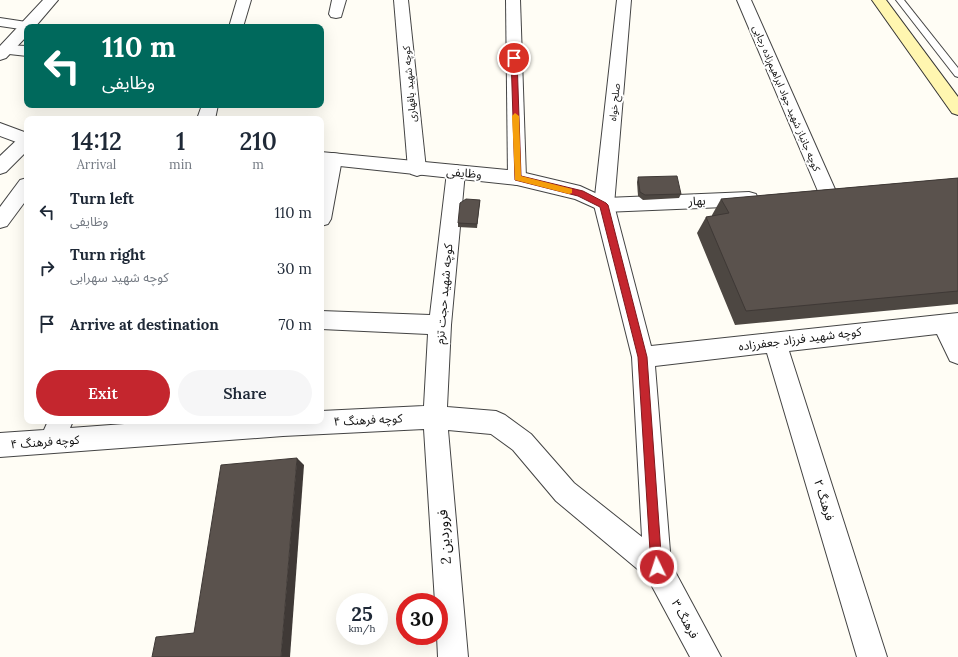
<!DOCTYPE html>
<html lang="en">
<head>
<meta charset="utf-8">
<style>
  :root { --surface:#fff; --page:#f6f6f7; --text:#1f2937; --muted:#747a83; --accent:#c4262e }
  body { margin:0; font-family:Lora,"Noto Sans Arabic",serif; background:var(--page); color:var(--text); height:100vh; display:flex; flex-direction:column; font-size:15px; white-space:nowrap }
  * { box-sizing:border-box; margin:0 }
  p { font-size:13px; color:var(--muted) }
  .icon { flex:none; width:22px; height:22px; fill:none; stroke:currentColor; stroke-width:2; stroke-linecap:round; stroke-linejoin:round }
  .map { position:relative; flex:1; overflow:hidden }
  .side { position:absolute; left:24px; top:116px; width:300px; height:308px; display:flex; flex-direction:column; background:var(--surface); border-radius:8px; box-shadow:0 4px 16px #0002 }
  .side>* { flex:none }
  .banner { position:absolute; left:24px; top:24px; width:300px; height:84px; border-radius:8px; box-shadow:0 4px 16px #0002; background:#00695c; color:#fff; overflow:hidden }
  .speed { position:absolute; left:336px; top:593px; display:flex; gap:8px; font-size:20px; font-weight:700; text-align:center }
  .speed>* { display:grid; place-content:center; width:52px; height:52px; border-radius:50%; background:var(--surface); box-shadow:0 4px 16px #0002; line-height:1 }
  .speed small { font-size:10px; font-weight:400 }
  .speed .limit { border:6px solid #d22; background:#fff; color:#111 }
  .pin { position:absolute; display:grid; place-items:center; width:34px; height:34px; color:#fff; margin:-17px; border:2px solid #fff; border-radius:50%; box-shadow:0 1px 4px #0007 }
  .me { position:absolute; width:44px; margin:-22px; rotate:356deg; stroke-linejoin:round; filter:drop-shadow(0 0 3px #0008) }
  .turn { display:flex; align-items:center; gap:14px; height:84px; padding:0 12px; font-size:18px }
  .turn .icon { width:52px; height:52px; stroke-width:2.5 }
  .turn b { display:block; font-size:28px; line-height:34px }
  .eta { display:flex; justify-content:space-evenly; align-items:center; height:68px; text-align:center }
  .eta b { font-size:24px; font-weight:600; line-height:28px }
  .primary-button { display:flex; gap:8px; margin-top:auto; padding:8px 12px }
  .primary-button a { flex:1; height:46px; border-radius:24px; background:var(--accent); color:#fff; font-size:16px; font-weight:600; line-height:46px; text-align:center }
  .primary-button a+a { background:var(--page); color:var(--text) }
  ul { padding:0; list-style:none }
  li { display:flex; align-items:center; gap:12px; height:56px; padding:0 12px }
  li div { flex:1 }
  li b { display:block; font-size:15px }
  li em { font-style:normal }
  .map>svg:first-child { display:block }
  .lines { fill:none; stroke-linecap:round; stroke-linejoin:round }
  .service-casing { stroke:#444; stroke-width:2 }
  .minor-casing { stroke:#444; stroke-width:2 }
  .tertiary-casing { stroke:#444; stroke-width:2 }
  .secondary-casing { stroke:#333; stroke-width:2 }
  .service { fill:#fff; fill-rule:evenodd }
  .minor { fill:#fff; fill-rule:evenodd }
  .tertiary { fill:#fff; fill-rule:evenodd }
  .secondary { fill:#fff6b0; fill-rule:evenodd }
  .wall { fill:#4d4742 }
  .shaded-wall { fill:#3f3936 }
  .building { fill:#5a524d; stroke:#3f3936 }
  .route { fill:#c4262e; stroke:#7f191e }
  .slow { fill:#f59e0b }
  .labels { text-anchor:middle; stroke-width:4; stroke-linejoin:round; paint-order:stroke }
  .far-street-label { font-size:10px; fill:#111; stroke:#fff }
  .street-label { font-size:12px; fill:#111; stroke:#fff }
  .near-street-label { font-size:14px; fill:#111; stroke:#fff }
</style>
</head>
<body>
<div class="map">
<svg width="958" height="657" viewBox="0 0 958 657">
  <rect width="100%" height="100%" fill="#fffdf5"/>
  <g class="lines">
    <g class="service-casing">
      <polygon id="service" points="896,0 904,0 958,68 958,77 955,76"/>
    </g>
    <g class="minor-casing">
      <g id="minor">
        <polygon points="237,0 251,0 243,27 229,27"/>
        <polygon points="332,0 346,0 341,17 336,18 331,17 329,14"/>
        <polygon points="394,0 408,0 426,169 423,174 417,176 411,174 408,169"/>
        <polygon points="506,0 520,0 526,178 524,183 517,185 510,183 508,178"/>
        <polygon points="617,0 631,0 614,205 651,346 958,313 958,364 950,361 937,334 789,351 887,657 857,657 767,353 655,366 671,564 721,657 690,657 647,577 556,501 513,450 491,434 448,430 468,657 438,657 437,636 439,636 439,602 435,602 424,429 283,436 0,457 0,433 44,430 48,421 73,421 70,428 165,421 321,421 321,411 424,406 428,334 321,329 321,311 430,315 447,172 450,167 456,165 462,167 465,172 451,325 447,407 496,411 505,415 531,434 574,483 642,537 632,357 594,205"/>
        <polygon points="737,0 751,0 838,196 836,201 829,203 822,201 820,196"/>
        <polygon points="0,18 33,23 35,26 27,27 27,30 0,26"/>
        <polygon points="5,45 27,46 27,56 0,53 0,47"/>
        <polygon points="202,105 218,105 215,119 197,119"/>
        <polygon points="27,134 27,151 6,172 0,174 0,156 21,136"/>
        <path d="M333 153 339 154 342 159 331 219 328 224 321 226C321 206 316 172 327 154Z"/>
        <polygon points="27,178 27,199 7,226 0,228 0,207 20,180"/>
      </g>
    </g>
    <g class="tertiary-casing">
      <g id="tertiary">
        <polygon points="43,0 58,0 35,27 27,27 27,36 6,58 0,60 0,46"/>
        <polygon points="0,123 27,133 27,146 0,136"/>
        <polygon points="321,152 517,171 580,186 606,198 749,192 756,194 758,199 756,204 749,206 604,212 575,199 517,185 321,164"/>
      </g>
    </g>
    <g class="secondary-casing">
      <polygon id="secondary" points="872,0 886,0 958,97 958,115 952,113"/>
    </g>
    <use href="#service" class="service"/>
    <use href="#minor" class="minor"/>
    <use href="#tertiary" class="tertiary"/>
    <use href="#secondary" class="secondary"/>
  </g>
  <g class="wall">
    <polygon points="638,177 681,194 679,198 643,200 638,196 637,182"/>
    <polygon points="958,178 958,304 735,325 697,233 706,217 712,216 712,215 721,199"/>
    <polygon points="480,200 477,228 458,227 458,223"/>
  </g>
  <polygon class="shaded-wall" points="297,458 304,465 290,657 281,657"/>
  <g class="building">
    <polygon points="677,176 681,194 645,195 640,192 638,177"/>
    <polygon points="958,178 958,291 746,311 706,217 729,213 721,199"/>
    <polygon points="466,199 480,200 477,224 458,223 460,203"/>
    <polygon points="297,458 281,657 152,657 156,637 194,633 221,465"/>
  </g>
  <polygon class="route" points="511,56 517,58 521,176 583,191 606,203 608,205 647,357 662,567 661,571 657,572 653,571 651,567 638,357 600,207 578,196 515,180"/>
  <polygon class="slow" points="515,113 519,116 521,176 572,189 572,193 569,194 515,180 512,116"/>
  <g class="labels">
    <g class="far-street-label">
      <text transform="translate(409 84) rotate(-95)" y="4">کوچه شهید یاقهاری</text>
      <text transform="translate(787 98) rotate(67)" y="4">کوچه جانباز شهید جواد ابراهیم‌زاده رجایی</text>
      <text transform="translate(614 102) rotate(-84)" y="4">صلح خواه</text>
    </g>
    <g class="street-label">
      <text transform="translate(464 173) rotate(5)" y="4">وظایفی</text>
      <text transform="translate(697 201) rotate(-2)" y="4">بهار</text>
      <text transform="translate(444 294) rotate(-85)" y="4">کوچه شهید حجت تزم</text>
      <text transform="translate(800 339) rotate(-7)" y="4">کوچه شهید فرزاد جعفرزاده</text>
      <text transform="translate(368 420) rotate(-3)" y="4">کوچه فرهنگ ۴</text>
      <text transform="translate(45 442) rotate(-4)" y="4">کوچه فرهنگ ۴</text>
      <text transform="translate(824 500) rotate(73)" y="4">فرهنگ ۲</text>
      <text transform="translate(685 619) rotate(61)" y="4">فرهنگ ۳</text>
    </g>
    <g class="near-street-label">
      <text transform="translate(444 537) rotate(-94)" y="5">فروردین 2</text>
    </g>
  </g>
</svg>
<div class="speed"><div>25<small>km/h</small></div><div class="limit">30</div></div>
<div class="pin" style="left:514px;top:58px;background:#d93025"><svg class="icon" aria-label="arrive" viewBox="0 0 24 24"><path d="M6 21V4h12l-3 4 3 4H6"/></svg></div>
<svg class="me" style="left:657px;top:567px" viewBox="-20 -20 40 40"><circle r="17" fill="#c4262e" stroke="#fff" stroke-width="3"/><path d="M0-11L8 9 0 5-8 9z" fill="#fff"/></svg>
<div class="banner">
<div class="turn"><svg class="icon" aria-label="left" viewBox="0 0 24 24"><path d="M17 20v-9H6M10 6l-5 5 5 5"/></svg><div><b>110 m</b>وظایفی</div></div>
</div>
<section class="side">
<div class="eta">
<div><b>14:12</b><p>Arrival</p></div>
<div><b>1</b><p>min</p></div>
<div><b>210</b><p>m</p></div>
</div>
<ul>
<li><svg class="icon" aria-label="left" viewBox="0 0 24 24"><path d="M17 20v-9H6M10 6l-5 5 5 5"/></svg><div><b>Turn left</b><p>وظایفی</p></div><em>110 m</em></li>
<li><svg class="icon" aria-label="right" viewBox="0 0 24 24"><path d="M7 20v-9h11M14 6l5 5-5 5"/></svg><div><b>Turn right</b><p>کوچه شهید سهرابی</p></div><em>30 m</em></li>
<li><svg class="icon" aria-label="arrive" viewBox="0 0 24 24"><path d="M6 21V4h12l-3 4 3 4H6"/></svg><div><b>Arrive at destination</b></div><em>70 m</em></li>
</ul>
<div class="primary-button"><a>Exit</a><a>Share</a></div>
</section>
</div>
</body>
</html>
